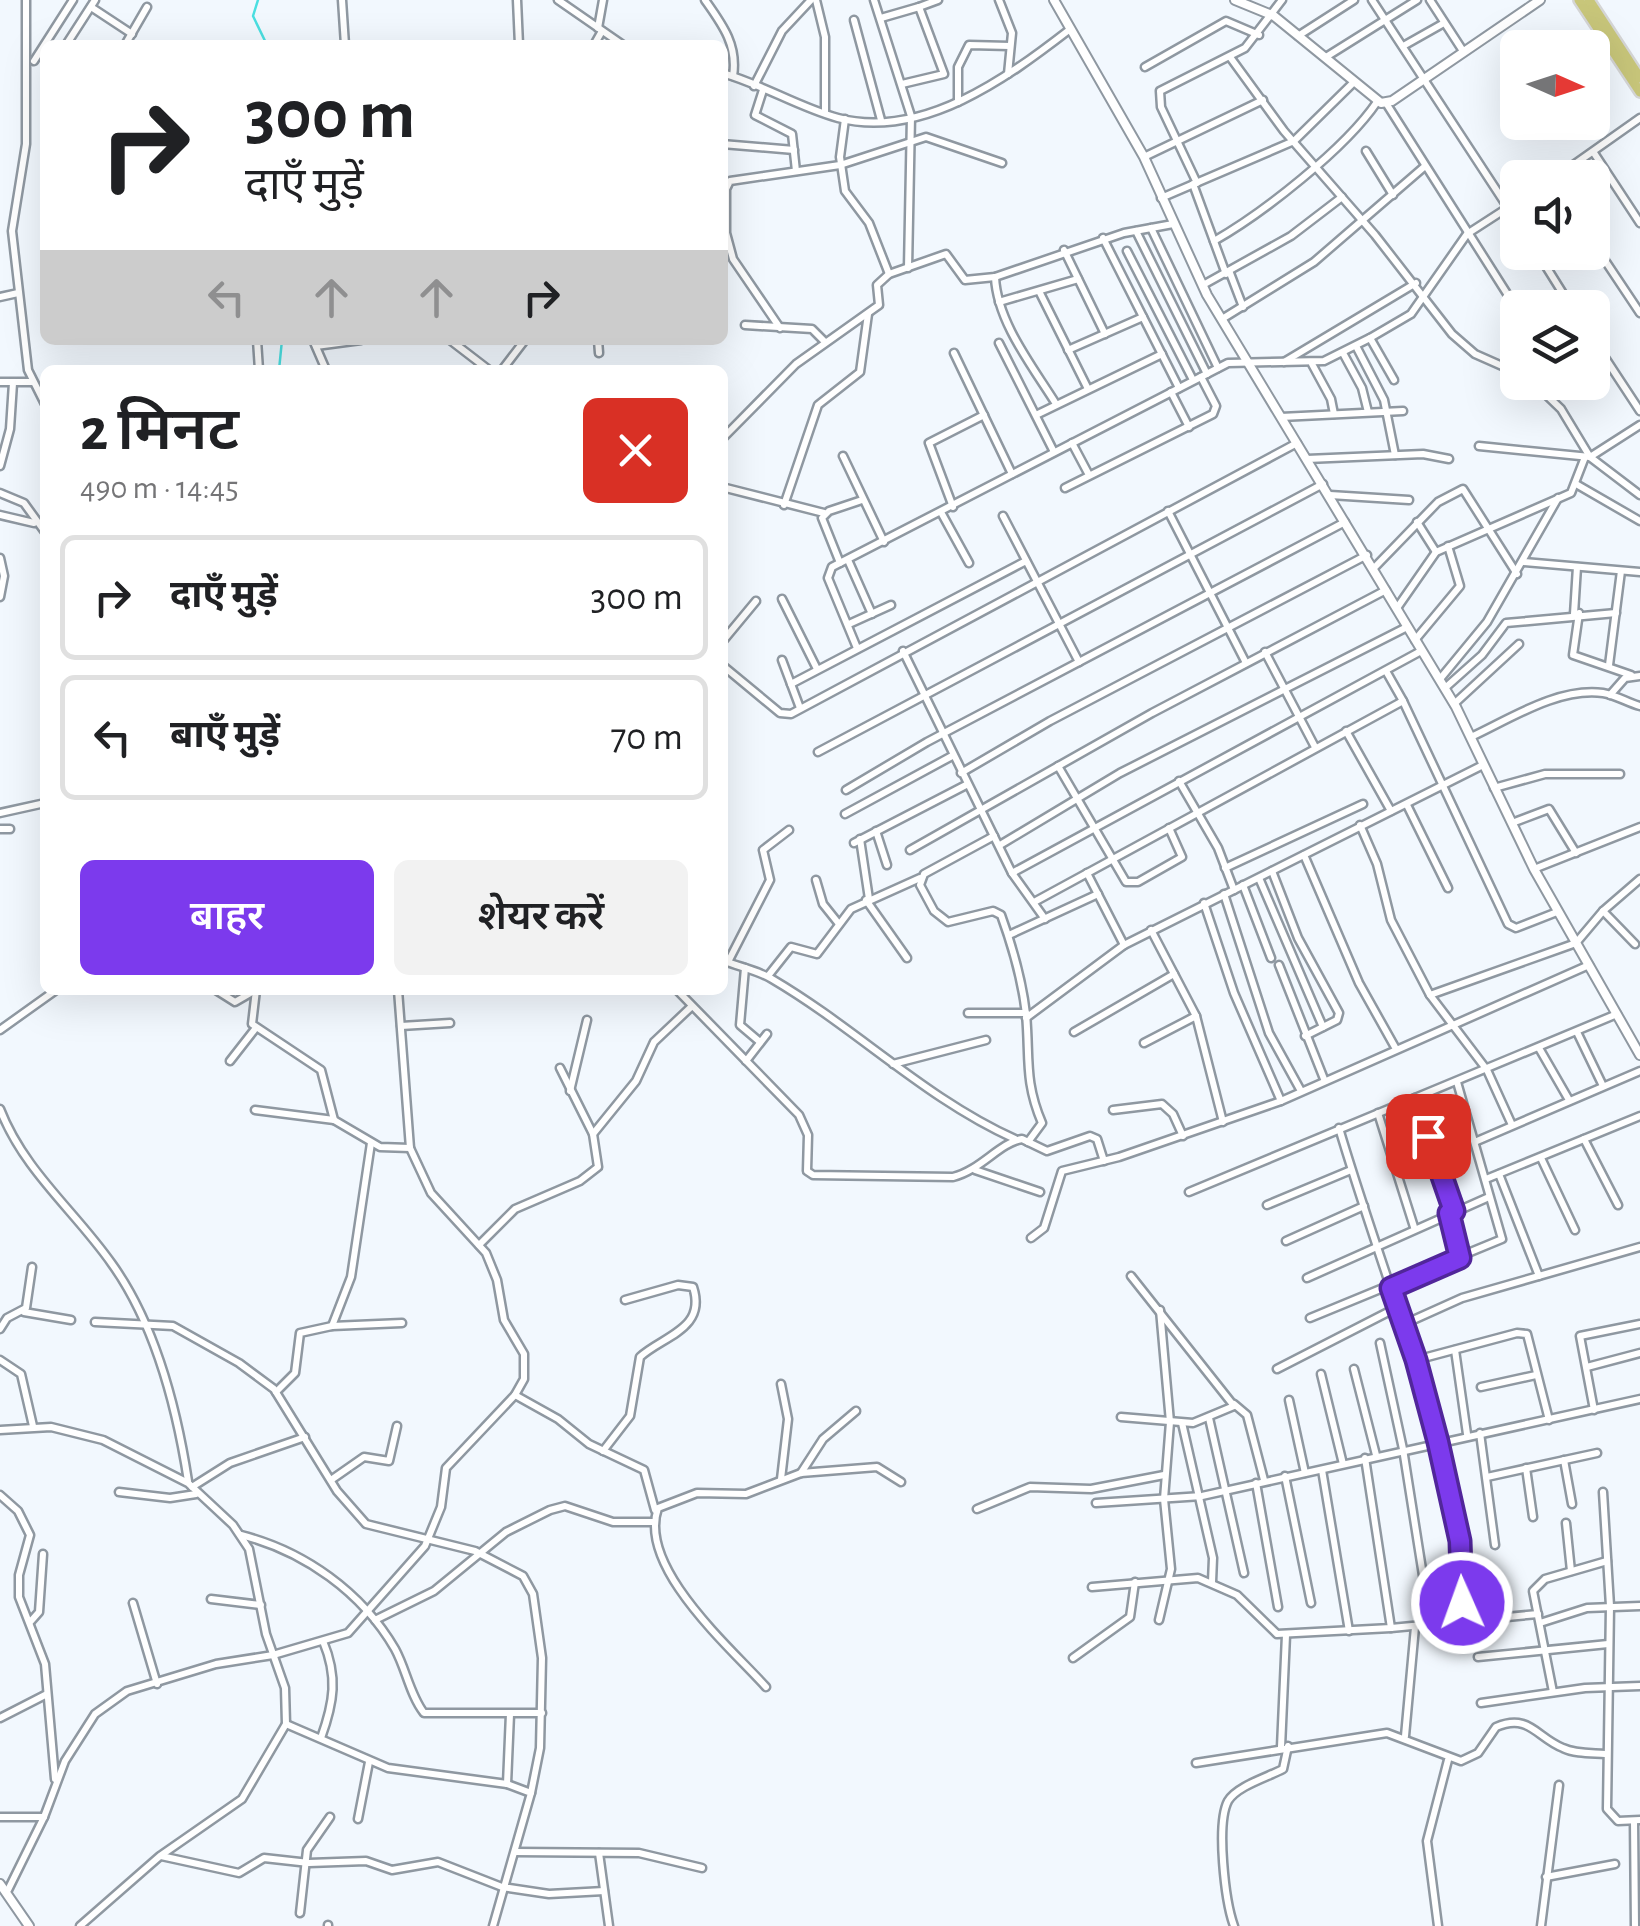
<!DOCTYPE html>
<html lang="hi">
<head>
<meta charset="utf-8">
<style>
  :root { --surface:#fff; --page:#f2f2f2; --text:#202124; --muted:#757577; --line:#e0e0e0; --accent:#7c3aed }
  body { margin:0; font-family:"Alegreya Sans","Noto Sans Devanagari",sans-serif; background:var(--page); color:var(--text); height:100vh; display:flex; flex-direction:column; font-size:38px; white-space:nowrap }
  * { box-sizing:border-box; margin:0 }
  p { font-size:32px; color:var(--muted) }
  .icon { flex:none; width:55px; height:55px; fill:none; stroke:currentColor; stroke-width:2; stroke-linecap:round; stroke-linejoin:round }
  .map { position:relative; flex:1; overflow:hidden }
  .drawer { position:absolute; left:40px; top:365px; width:688px; height:630px; display:flex; flex-direction:column; background:var(--surface); border-radius:15px; box-shadow:0 10px 40px #0002 }
  .drawer>* { flex:none }
  .top-card { position:absolute; left:40px; top:40px; width:688px; height:305px; border-radius:15px; box-shadow:0 10px 40px #0002; background:#fff; color:var(--text); overflow:hidden }
  .needle { width:65px; rotate:93deg }
  .buttons { position:absolute; left:1500px; top:30px; display:grid; gap:20px }
  .buttons a { display:grid; place-items:center; width:110px; height:110px; border-radius:15px; background:var(--surface); box-shadow:0 10px 40px #0002; font-size:50px }
  .pin { position:absolute; display:grid; place-items:center; width:85px; height:85px; color:#fff; margin:-42px; border-radius:20px; box-shadow:0 5px 15px #0006 }
  .me { position:absolute; width:110px; margin:-55px; rotate:358deg; stroke-linejoin:round; filter:drop-shadow(0 0 8px #0008) }
  .turn { display:flex; align-items:center; gap:35px; height:210px; padding:0 40px; font-size:45px }
  .turn .icon { width:130px; height:130px; stroke-width:2.5 }
  .turn b { display:block; font-size:70px; line-height:85px }
  .lanes { display:flex; align-items:center; height:95px; padding:0 40px; background:#0003; justify-content:center; gap:50px; direction:ltr }
  .lanes .off { opacity:.35 }
  .round { display:grid; place-items:center; flex:none; width:105px; height:105px; border-radius:15px; background:var(--page) }
  .headline { display:flex; align-items:center; justify-content:space-between; height:170px; padding:0 40px }
  h1 { font-size:60px; font-weight:600; line-height:75px }
  .button { display:flex; gap:20px; margin-top:auto; padding:20px 40px }
  .button a { flex:1; height:115px; border-radius:15px; background:var(--accent); color:#fff; font-size:40px; font-weight:600; line-height:115px; text-align:center }
  .button a+a { background:var(--page); color:var(--text) }
  ul { padding:0; list-style:none }
  li { display:flex; align-items:center; gap:30px; height:125px; margin:0 20px 15px; padding:0 20px; border:5px solid var(--line); border-radius:15px }
  li div { flex:1 }
  li b { display:block; font-size:38px }
  li em { font-style:normal }
  .map>svg:first-child { display:block }
  .lines { fill:none; stroke-linecap:round; stroke-linejoin:round }
  .stream { stroke:#4bdfe1; stroke-width:2.5 }
  .minor-casing { stroke:#8f98a1; stroke-width:11 }
  .tertiary-casing { stroke:#8f98a1; stroke-width:12 }
  .primary-casing { stroke:#d5d6d6; stroke-width:14 }
  .minor { stroke:#fff; stroke-width:6 }
  .tertiary { stroke:#fff; stroke-width:8 }
  .primary { stroke:#c8c67a; stroke-width:9 }
  .route-casing { stroke:#51269a; stroke-width:25 }
  .route { stroke:#7c3aed; stroke-width:18 }
</style>
</head>
<body>
<div class="map">
<svg width="1640" height="1926" viewBox="0 0 1640 1926">
  <rect width="100%" height="100%" fill="#f2f8fe"/>
  <g class="lines">
    <g class="stream">
      <polyline points="258,0 253,16 267,45"/>
      <polyline points="279,370 282,340"/>
    </g>
    <g class="minor-casing">
      <g id="minor">
        <polyline points="26,0 26,144 12,231 28,370 45,404"/>
        <polyline points="342,0 345,45"/>
        <polyline points="517,0 519,45"/>
        <polyline points="558,0 623,45"/>
        <path d="M705 0C722 24 738 45 733 76"/>
        <polyline points="816,0 825,37 825,113"/>
        <polyline points="874,0 911,116 908,268"/>
        <polyline points="999,0 1012,33 1008,74"/>
        <polyline points="1372,0 1518,223"/>
        <polyline points="1430,0 1463,51"/>
        <polyline points="91,7 132,34"/>
        <polyline points="881,18 919,7"/>
        <polyline points="854,20 881,120"/>
        <polyline points="598,28 603,0"/>
        <polyline points="1298,36 1354,0"/>
        <polyline points="66,45 95,0"/>
        <polyline points="125,45 147,7"/>
        <polyline points="594,45 602,31"/>
        <polyline points="1405,45 1444,23"/>
        <polyline points="1230,57 1284,131 1375,235 1452,334 1475,354 1518,373"/>
        <polyline points="1326,57 1417,0"/>
        <polyline points="34,61 73,0"/>
        <polyline points="1145,67 1226,21 1259,35"/>
        <path d="M722 73C762 84 798 107 838 118 922 140 1007 78 1069 30"/>
        <polyline points="902,84 944,74 919,7 938,0"/>
        <polyline points="754,86 782,31 811,0"/>
        <polyline points="763,90 755,115 792,134 796,171"/>
        <polyline points="958,102 958,67 969,45 1010,46"/>
        <polyline points="1386,103 1518,311"/>
        <polyline points="845,119 840,157 845,191 869,223 889,274"/>
        <polyline points="722,144 794,150"/>
        <polyline points="1366,151 1393,195"/>
        <polyline points="1594,153 1640,223"/>
        <polyline points="1144,157 1263,100"/>
        <polyline points="1555,178 1640,118"/>
        <polyline points="1197,183 1161,107 1160,91 1245,48 1282,0"/>
        <polyline points="1193,184 1226,274"/>
        <polyline points="1161,198 1294,141 1354,82"/>
        <polyline points="1151,228 1218,368"/>
        <polyline points="1136,231 1207,374"/>
        <polyline points="1103,238 1179,388"/>
        <path d="M1214 241C1263 213 1345 149 1377 102"/>
        <polyline points="1592,241 1640,313"/>
        <polyline points="1064,250 1105,334"/>
        <polyline points="1127,251 1193,380"/>
        <polyline points="1537,252 1572,308"/>
        <polyline points="1230,273 1243,307"/>
        <path d="M995 277C997 322 1033 367 1056 404"/>
        <polyline points="1203,285 1291,236 1342,197"/>
        <polyline points="1039,291 1088,389"/>
        <polyline points="0,297 18,293"/>
        <polyline points="999,302 1078,279"/>
        <polyline points="1222,319 1314,262 1424,167"/>
        <polyline points="745,325 812,329 825,342"/>
        <polyline points="780,328 733,259 726,233 726,189 730,181 840,165 926,137 1002,163"/>
        <polyline points="1370,338 1394,380"/>
        <polyline points="1592,338 1640,411"/>
        <polyline points="257,340 259,370"/>
        <polyline points="313,340 326,370"/>
        <polyline points="450,340 489,370"/>
        <polyline points="598,340 599,353"/>
        <polyline points="999,343 1054,452"/>
        <polyline points="316,346 361,340"/>
        <polyline points="1356,346 1384,400 1395,455"/>
        <polyline points="1068,350 1143,317"/>
        <polyline points="954,353 1012,474"/>
        <polyline points="1343,353 1362,388 1368,412"/>
        <polyline points="1284,362 1416,283"/>
        <polyline points="1312,364 1331,399 1334,414"/>
        <polyline points="502,370 525,340"/>
        <polyline points="0,382 32,382"/>
        <polyline points="1533,382 1561,409 1590,457 1640,495"/>
        <polyline points="1171,392 1189,427"/>
        <polyline points="1036,415 1162,354"/>
        <polyline points="1281,417 1403,411"/>
        <polyline points="722,439 796,364 879,305 877,285 889,274 946,254 965,280 995,277 1124,233 1173,224"/>
        <polyline points="1072,443 1089,475"/>
        <polyline points="1479,446 1590,457 1640,425"/>
        <polyline points="843,456 884,542"/>
        <polyline points="1307,459 1423,454 1449,459"/>
        <polyline points="0,466 10,429 13,383"/>
        <polyline points="1576,484 1640,521"/>
        <polyline points="722,487 824,513"/>
        <polyline points="1065,488 1213,414 1216,406 1201,377"/>
        <polyline points="0,493 24,503 45,532"/>
        <polyline points="1330,495 1409,500"/>
        <polyline points="784,505 818,405 860,372 868,314"/>
        <polyline points="953,507 929,443 984,415"/>
        <polyline points="1168,511 1246,663"/>
        <polyline points="942,514 969,563"/>
        <polyline points="0,515 34,523"/>
        <polyline points="1003,516 1079,662"/>
        <polyline points="1417,522 1436,552"/>
        <polyline points="0,558 4,576 0,597"/>
        <polyline points="848,560 872,614"/>
        <polyline points="1524,562 1640,572"/>
        <polyline points="840,563 822,518 829,511 862,500"/>
        <polyline points="1375,567 1438,502 1463,489 1517,574"/>
        <polyline points="782,599 817,669"/>
        <polyline points="1397,608 1436,552 1571,493 1585,457"/>
        <polyline points="1579,613 1573,655 1631,675"/>
        <polyline points="1574,614 1577,567"/>
        <polyline points="849,624 891,605"/>
        <polyline points="1415,640 1460,586 1448,546"/>
        <polyline points="722,642 756,601"/>
        <polyline points="857,648 828,578 832,567 1228,363 1324,361 1370,338 1411,314 1467,234 1518,201"/>
        <polyline points="903,651 1012,873 1045,919"/>
        <polyline points="1265,652 1315,747"/>
        <polyline points="782,660 800,708"/>
        <polyline points="722,665 780,713 791,714 1297,443"/>
        <polyline points="1609,665 1621,571"/>
        <polyline points="1440,679 1487,622 1558,498"/>
        <polyline points="791,684 1026,561"/>
        <polyline points="1445,688 1482,655 1506,623 1616,613"/>
        <polyline points="1610,695 1625,678 1640,676"/>
        <polyline points="1403,701 1508,924 1516,928 1557,912"/>
        <polyline points="1454,704 1519,644"/>
        <polyline points="1346,731 1391,811"/>
        <path d="M1471 737C1510 719 1558 687 1603 693 1616 695 1628 703 1640 706"/>
        <polyline points="818,752 1323,484"/>
        <polyline points="1058,766 1126,882 1138,882 1182,857 1169,828"/>
        <polyline points="961,773 1050,721 1367,555"/>
        <polyline points="1179,781 1218,848 1234,890"/>
        <polyline points="1494,788 1545,774 1620,774"/>
        <polyline points="846,790 927,742 1345,522"/>
        <polyline points="1407,805 1448,888"/>
        <polyline points="0,813 45,803"/>
        <polyline points="845,814 952,756"/>
        <polyline points="1512,823 1549,809 1576,853"/>
        <polyline points="1360,825 1377,864 1391,920 1430,995 1487,1070 1512,1125"/>
        <polyline points="0,829 10,829"/>
        <polyline points="876,831 887,865"/>
        <path d="M994 836 924 874 920 885 934 911 948 922 993 911 1001 915C1013 948 1022 979 1026 1014 1030 1057 1024 1081 1042 1123L1028 1142"/>
        <polyline points="860,839 869,899"/>
        <polyline points="854,843 966,785"/>
        <polyline points="1000,845 1120,773 1407,627"/>
        <polyline points="910,850 1152,713 1386,590"/>
        <polyline points="1304,855 1359,983 1396,1049"/>
        <polyline points="1225,868 1363,804"/>
        <polyline points="1534,869 1640,827"/>
        <polyline points="1272,871 1298,938 1339,1013 1337,1020 1305,1036"/>
        <polyline points="1012,873 1421,651"/>
        <polyline points="1087,873 1124,945"/>
        <polyline points="1259,878 1323,1027"/>
        <polyline points="816,880 823,904 839,924"/>
        <polyline points="1243,885 1271,958"/>
        <polyline points="1224,894 1269,1033 1301,1091"/>
        <polyline points="866,900 907,958"/>
        <polyline points="1036,901 1403,701 1386,671"/>
        <polyline points="1204,903 1234,993 1281,1101"/>
        <polyline points="1603,911 1635,944"/>
        <polyline points="1151,930 1196,1016 1223,1122"/>
        <polyline points="1009,935 1098,894"/>
        <path d="M722 960C739 967 757 970 772 979 857 1029 926 1099 1015 1139"/>
        <polyline points="728,962 770,880 763,850 789,830"/>
        <polyline points="1279,965 1324,1079"/>
        <polyline points="745,968 740,1025 760,1042"/>
        <polyline points="768,976 791,947 817,954 851,909 920,878"/>
        <polyline points="216,990 235,1002 254,991"/>
        <polyline points="256,990 252,1024 321,1070 334,1120 380,1147 410,1148"/>
        <path d="M677 990 799 1115 808 1135 807 1171 813 1175 953 1177C981 1170 999 1143 1022 1139L1047 1151 1090 1136 1097 1139 1104 1161"/>
        <polyline points="1430,995 1576,943 1603,911 1640,879"/>
        <polyline points="968,1013 1026,1013"/>
        <polyline points="1026,1018 1124,945 1481,766"/>
        <polyline points="401,1026 450,1023"/>
        <polyline points="0,1030 56,990"/>
        <polyline points="1074,1032 1174,974"/>
        <polyline points="1577,1032 1603,1086"/>
        <polyline points="1144,1043 1196,1016"/>
        <polyline points="1539,1048 1569,1100"/>
        <polyline points="230,1061 255,1029"/>
        <polyline points="746,1061 767,1034"/>
        <polyline points="893,1064 986,1040"/>
        <polyline points="570,1091 587,1020"/>
        <polyline points="1415,1098 1454,1211"/>
        <path d="M0 1109C24 1171 75 1211 112 1264 155 1324 177 1410 188 1481"/>
        <polyline points="255,1110 334,1120"/>
        <polyline points="1113,1110 1162,1104 1173,1114 1183,1136"/>
        <polyline points="1378,1113 1414,1227"/>
        <path d="M1339 1128C1374 1246 1419 1359 1446 1478 1456 1526 1470 1573 1458 1621"/>
        <polyline points="593,1134 636,1081 654,1042 691,1007"/>
        <polyline points="1584,1139 1618,1205"/>
        <polyline points="1477,1141 1640,1071"/>
        <polyline points="1541,1158 1575,1230"/>
        <polyline points="975,1170 1040,1192"/>
        <polyline points="1499,1174 1539,1276"/>
        <polyline points="1486,1179 1640,1116"/>
        <polyline points="1189,1192 1617,1014"/>
        <polyline points="1267,1205 1351,1170"/>
        <polyline points="1449,1213 1460,1258"/>
        <polyline points="1031,1238 1044,1228 1062,1171 1119,1157 1281,1101 1589,965"/>
        <polyline points="1286,1241 1364,1206"/>
        <polyline points="479,1245 515,1209 580,1181 598,1167 593,1134 560,1068"/>
        <polyline points="1307,1278 1489,1197"/>
        <polyline points="24,1312 71,1320"/>
        <polyline points="1310,1318 1502,1239 1457,1082"/>
        <polyline points="95,1322 173,1326 239,1363 274,1389 337,1491 366,1524 475,1551 523,1576 533,1594 542,1658 540,1748 531,1793"/>
        <polyline points="1402,1325 1462,1298 1640,1247"/>
        <polyline points="332,1326 351,1277 371,1143"/>
        <polyline points="0,1329 7,1318 26,1308 32,1267"/>
        <polyline points="1380,1343 1403,1449 1431,1626"/>
        <polyline points="1455,1350 1467,1434"/>
        <polyline points="0,1360 21,1374 33,1426"/>
        <polyline points="1416,1360 1517,1333 1527,1334 1549,1420"/>
        <polyline points="1587,1367 1640,1353"/>
        <polyline points="1277,1369 1396,1308"/>
        <polyline points="1354,1369 1376,1455"/>
        <polyline points="1321,1374 1343,1464"/>
        <polyline points="781,1384 788,1419 781,1479"/>
        <polyline points="1481,1387 1536,1375"/>
        <polyline points="276,1392 295,1373 300,1333 332,1326 402,1323"/>
        <polyline points="515,1395 558,1419 589,1444 644,1470 655,1510"/>
        <polyline points="1289,1400 1305,1473"/>
        <polyline points="1234,1404 1247,1415 1264,1480"/>
        <polyline points="1594,1410 1580,1336 1640,1324"/>
        <polyline points="1121,1417 1193,1423 1234,1406 1131,1276"/>
        <polyline points="1209,1418 1244,1573"/>
        <polyline points="1182,1423 1213,1558 1212,1582"/>
        <polyline points="0,1430 51,1427 103,1440 188,1483 233,1525 249,1549 266,1634 285,1688 286,1724 242,1799 160,1856 80,1926"/>
        <polyline points="1480,1433 1495,1545"/>
        <path d="M603 1451 630 1416 640 1357C663 1336 707 1329 693 1287L678 1285 625 1300"/>
        <polyline points="1564,1460 1572,1504"/>
        <polyline points="1526,1468 1533,1517"/>
        <polyline points="1322,1470 1349,1631"/>
        <polyline points="801,1473 823,1439 856,1411"/>
        <polyline points="1285,1476 1311,1603"/>
        <polyline points="1487,1477 1597,1453"/>
        <polyline points="331,1480 364,1457 389,1461 397,1426"/>
        <polyline points="1256,1483 1278,1607"/>
        <polyline points="192,1487 230,1463 305,1437"/>
        <polyline points="119,1492 170,1498 196,1494"/>
        <polyline points="1603,1492 1610,1606 1607,1809 1618,1821 1640,1820"/>
        <polyline points="0,1495 18,1511 30,1535 19,1575 19,1597 45,1664 55,1779"/>
        <polyline points="1096,1503 1202,1496 1640,1399"/>
        <polyline points="977,1509 1030,1487 1091,1489 1164,1475"/>
        <polyline points="1566,1523 1571,1571"/>
        <path d="M241 1535C304 1551 362 1592 395 1649 406 1669 410 1695 424 1713H542"/>
        <polyline points="1092,1587 1198,1578 1237,1595 1277,1634 1391,1628 1365,1458"/>
        <polyline points="211,1599 261,1605"/>
        <polyline points="133,1603 157,1684"/>
        <polyline points="375,1620 434,1591 506,1532 550,1510 565,1506 613,1522 654,1522"/>
        <polyline points="1159,1620 1171,1569 1164,1499 1170,1422 1160,1310"/>
        <polyline points="31,1621 39,1612 43,1554"/>
        <polyline points="1540,1623 1587,1608 1640,1606"/>
        <polyline points="1391,1628 1538,1614"/>
        <polyline points="1478,1657 1608,1644"/>
        <polyline points="1073,1658 1130,1617 1135,1582"/>
        <path d="M766 1687C731 1648 637 1567 658 1508L697 1493 746 1494 801 1473 877 1467 901 1482"/>
        <polyline points="1553,1692 1533,1591 1545,1579 1607,1561"/>
        <polyline points="1481,1703 1585,1688 1640,1686"/>
        <polyline points="0,1718 47,1694"/>
        <polyline points="286,1724 388,1768 507,1784 531,1793 493,1926"/>
        <polyline points="1405,1736 1415,1627"/>
        <path d="M321 1738C334 1702 338 1677 323 1641"/>
        <polyline points="1281,1747 1286,1635"/>
        <path d="M1196 1763 1387 1733 1461 1761 1478 1753 1496 1727C1529 1713 1536 1737 1563 1748 1575 1754 1592 1753 1605 1754"/>
        <polyline points="507,1784 510,1714"/>
        <polyline points="0,1817 44,1817"/>
        <polyline points="358,1819 369,1762"/>
        <polyline points="1634,1821 1635,1926"/>
        <polyline points="515,1852 639,1853 702,1868"/>
        <polyline points="599,1853 609,1926"/>
        <polyline points="161,1856 239,1873 264,1858 309,1863 366,1861 392,1870 438,1862 502,1887 549,1894 604,1891"/>
        <polyline points="1546,1877 1615,1864"/>
        <polyline points="8,1890 44,1817 65,1761 95,1714 127,1691 216,1664 273,1655 348,1633 425,1546 441,1507 446,1468 515,1395 524,1379 524,1354 504,1320 497,1280 486,1253 431,1193 410,1148 398,990"/>
        <polyline points="300,1913 307,1850 330,1817"/>
        <polyline points="328,1926 328,1925"/>
        <path d="M1234 1926C1225 1901 1216 1824 1228 1801 1237 1786 1268 1777 1283 1769L1288 1746"/>
        <polyline points="1438,1926 1427,1841 1448,1760"/>
        <polyline points="1541,1926 1559,1785"/>
      </g>
    </g>
    <g class="tertiary-casing">
      <g id="tertiary">
        <polyline points="1054,0 1144,157 1207,295 1456,707 1534,869 1640,1055"/>
        <polyline points="1235,0 1274,16 1381,103 1392,101 1540,0"/>
        <polyline points="0,1884 29,1926"/>
      </g>
    </g>
    <g class="primary-casing">
      <g id="primary">
        <polyline points="1579,0 1640,92"/>
        <polyline points="1589,0 1640,78"/>
      </g>
    </g>
    <use href="#minor" class="minor"/>
    <use href="#tertiary" class="tertiary"/>
    <use href="#primary" class="primary"/>
  </g>
  <g class="lines">
    <g class="route-casing">
      <polyline id="route" points="1428,1136 1454,1211 1449,1213 1460,1258 1391,1288 1416,1360 1438,1442 1460,1541 1462,1603"/>
    </g>
    <use href="#route" class="route"/>
  </g>
</svg>
<div class="buttons">
<a><svg class="needle" viewBox="-14 -14 28 28"><path d="M0-13l5 13h-10z" fill="#e53935"/><path d="M0 13l5-13h-10z" fill="#757577"/></svg></a>
<a><svg class="icon" aria-label="sound" viewBox="0 0 24 24"><path d="M4 9h4l5-4v14l-5-4H4zM17 9q2 3 0 6"/></svg></a>
<a><svg class="icon" aria-label="layers" viewBox="0 0 24 24"><path d="M12 4l9 5-9 5-9-5zM3 14l9 5 9-5"/></svg></a>
</div>
<div class="pin" style="left:1428px;top:1136px;background:#d93025"><svg class="icon" aria-label="arrive" viewBox="0 0 24 24"><path d="M6 21V4h12l-3 4 3 4H6"/></svg></div>
<svg class="me" style="left:1462px;top:1603px" viewBox="-20 -20 40 40"><circle r="17" fill="#7c3aed" stroke="#fff" stroke-width="3"/><path d="M0-11L8 9 0 5-8 9z" fill="#fff"/></svg>
<div class="top-card">
<div class="turn"><svg class="icon" aria-label="right" viewBox="0 0 24 24"><path d="M7 20v-9h11M14 6l5 5-5 5"/></svg><div><b>300 m</b>दाएँ मुड़ें</div></div>
<div class="lanes"><svg class="icon off" aria-label="left" viewBox="0 0 24 24"><path d="M17 20v-9H6M10 6l-5 5 5 5"/></svg><svg class="icon off" aria-label="ahead" viewBox="0 0 24 24"><path d="M12 20V5M6 11l6-6 6 6"/></svg><svg class="icon off" aria-label="ahead" viewBox="0 0 24 24"><path d="M12 20V5M6 11l6-6 6 6"/></svg><svg class="icon" aria-label="right" viewBox="0 0 24 24"><path d="M7 20v-9h11M14 6l5 5-5 5"/></svg></div>
</div>
<section class="drawer">
<div class="headline"><div><h1>2 मिनट</h1><p>490 m · 14:45</p></div><a class="round" style="background:#d93025;color:#fff"><svg class="icon" aria-label="close" viewBox="0 0 24 24"><path d="M6 6l12 12M18 6L6 18"/></svg></a></div>
<ul>
<li><svg class="icon" aria-label="right" viewBox="0 0 24 24"><path d="M7 20v-9h11M14 6l5 5-5 5"/></svg><div><b>दाएँ मुड़ें</b></div><em>300 m</em></li>
<li><svg class="icon" aria-label="left" viewBox="0 0 24 24"><path d="M17 20v-9H6M10 6l-5 5 5 5"/></svg><div><b>बाएँ मुड़ें</b></div><em>70 m</em></li>
</ul>
<div class="button"><a>बाहर</a><a>शेयर करें</a></div>
</section>
</div>
</body>
</html>
